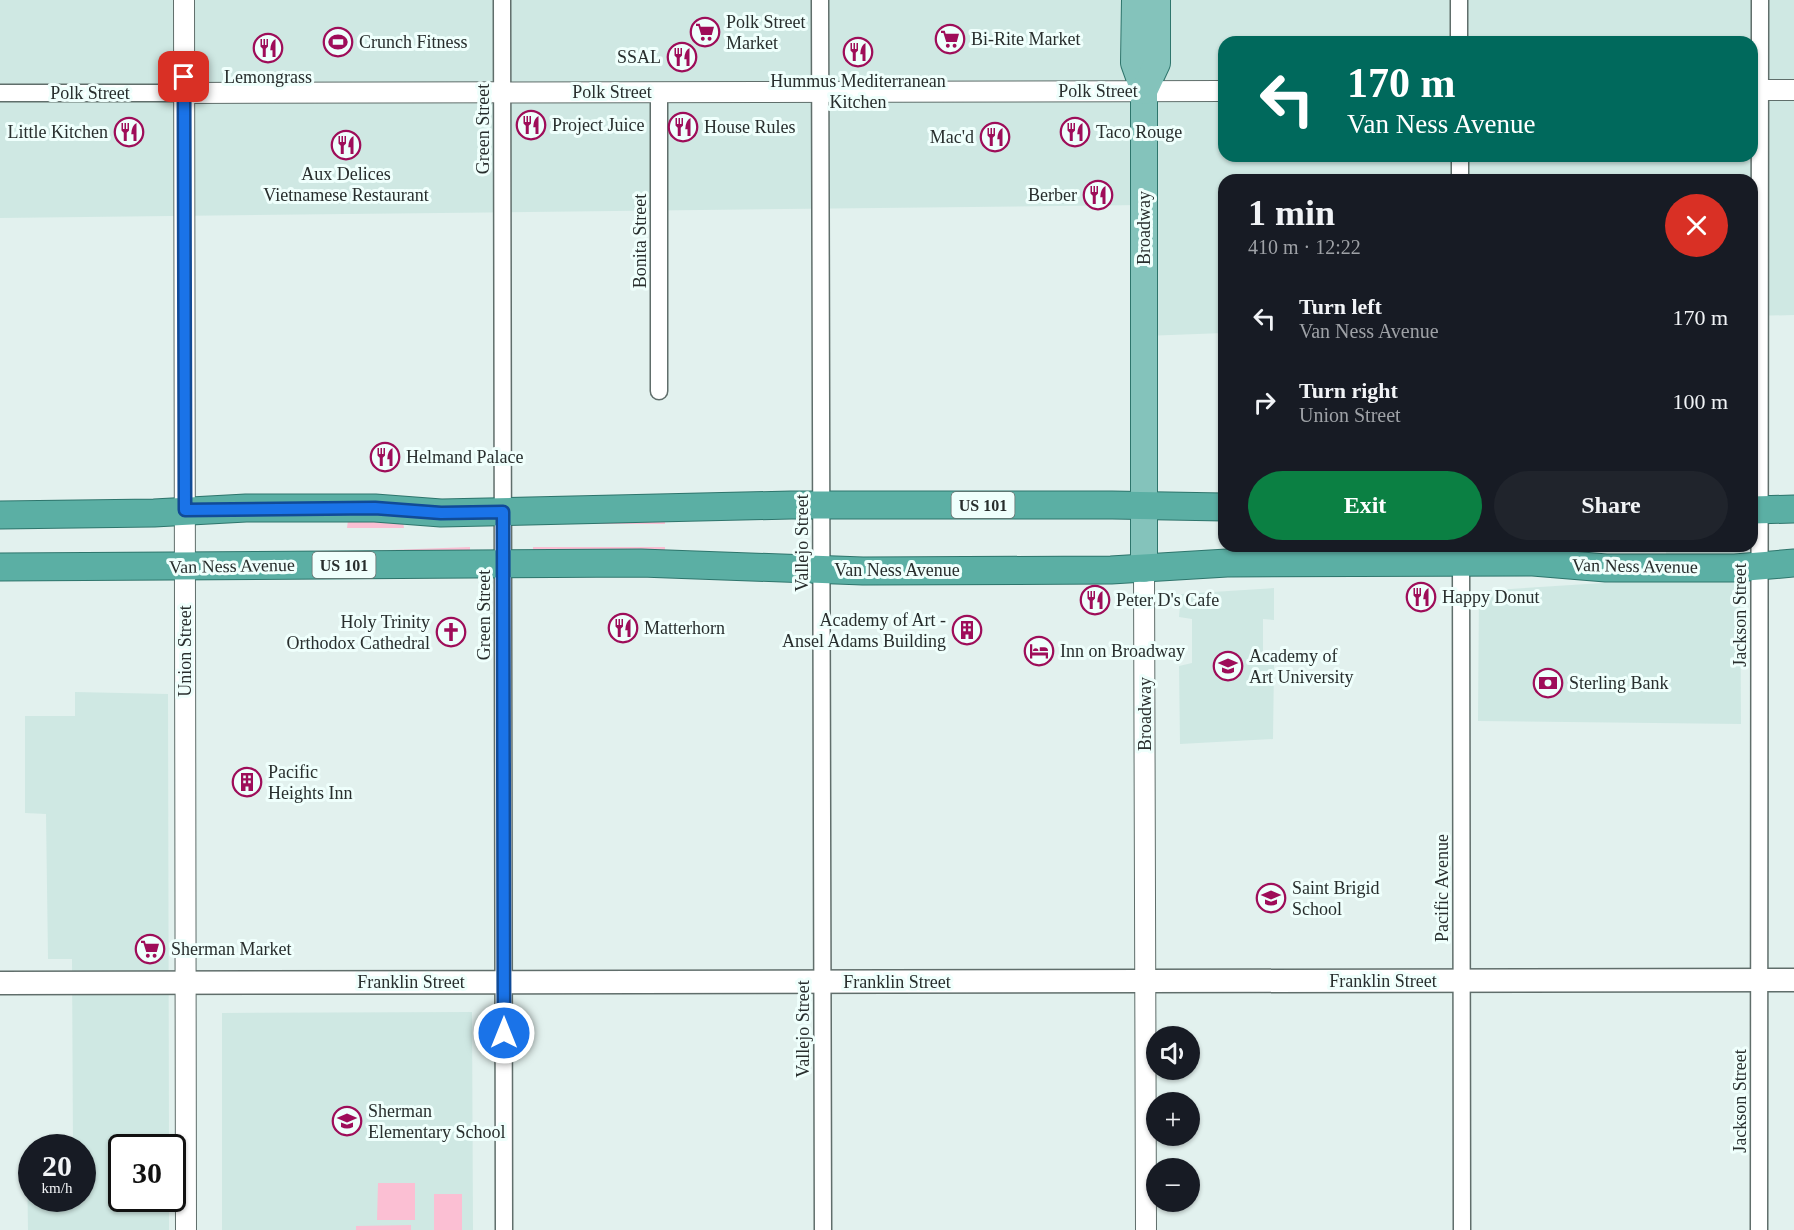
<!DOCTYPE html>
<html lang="en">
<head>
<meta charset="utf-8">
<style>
  :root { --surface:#171b24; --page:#20242c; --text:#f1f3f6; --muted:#9ea1a6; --accent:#0b8043 }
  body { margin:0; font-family:"Times New Roman",serif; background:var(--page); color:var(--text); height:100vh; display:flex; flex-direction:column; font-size:22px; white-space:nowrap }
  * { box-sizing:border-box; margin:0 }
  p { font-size:20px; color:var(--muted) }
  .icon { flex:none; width:33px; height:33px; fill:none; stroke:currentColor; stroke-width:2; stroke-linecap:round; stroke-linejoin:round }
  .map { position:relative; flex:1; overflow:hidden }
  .panel { position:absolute; left:1218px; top:174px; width:540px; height:378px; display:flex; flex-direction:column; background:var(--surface); border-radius:18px; box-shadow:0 2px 4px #0004 }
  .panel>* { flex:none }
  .banner { position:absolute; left:1218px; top:36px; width:540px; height:126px; border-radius:18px; box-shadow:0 2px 4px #0004; background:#00695c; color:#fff; overflow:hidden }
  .tools { position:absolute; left:1146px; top:1026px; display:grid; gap:12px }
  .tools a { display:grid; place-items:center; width:54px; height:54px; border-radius:50%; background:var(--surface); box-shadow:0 2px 4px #0004; font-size:30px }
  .speed { position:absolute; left:18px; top:1134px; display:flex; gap:12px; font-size:30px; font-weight:700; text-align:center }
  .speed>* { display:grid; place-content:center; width:78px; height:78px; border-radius:50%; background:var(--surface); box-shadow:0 2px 4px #0004; line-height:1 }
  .speed small { font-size:15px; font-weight:400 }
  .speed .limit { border:3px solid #111; border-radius:9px; background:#fff; color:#111 }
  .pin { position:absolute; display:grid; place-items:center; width:51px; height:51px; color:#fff; margin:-26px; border-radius:12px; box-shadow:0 3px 9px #0006 }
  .me { position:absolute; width:66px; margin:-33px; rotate:0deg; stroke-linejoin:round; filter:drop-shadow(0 0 4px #0008) }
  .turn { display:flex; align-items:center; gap:21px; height:126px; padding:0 30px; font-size:27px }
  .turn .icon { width:78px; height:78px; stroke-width:2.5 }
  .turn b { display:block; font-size:42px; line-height:51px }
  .round { display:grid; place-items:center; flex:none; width:63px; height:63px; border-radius:32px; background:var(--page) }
  .overview { display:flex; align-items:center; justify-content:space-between; height:102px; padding:0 30px }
  h1 { font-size:36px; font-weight:700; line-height:45px }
  .cta { display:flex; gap:12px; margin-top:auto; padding:12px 30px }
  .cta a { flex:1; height:69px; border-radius:36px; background:var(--accent); color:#fff; font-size:24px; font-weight:700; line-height:69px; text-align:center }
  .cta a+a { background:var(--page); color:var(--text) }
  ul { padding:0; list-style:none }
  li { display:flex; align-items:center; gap:18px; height:84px; padding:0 30px }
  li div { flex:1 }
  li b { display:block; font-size:22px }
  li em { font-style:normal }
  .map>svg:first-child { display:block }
  .built { fill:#cfe8e3; fill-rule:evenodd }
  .green { fill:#fbbfd3 }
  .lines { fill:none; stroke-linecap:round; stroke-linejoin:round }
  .minor-casing { stroke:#606e6b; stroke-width:19 }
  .tertiary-casing { stroke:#606e6b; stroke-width:22 }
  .secondary-casing { stroke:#606e6b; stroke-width:25 }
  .primary-casing { stroke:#2e756c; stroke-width:28 }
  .trunk-casing { stroke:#2e756c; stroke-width:29 }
  .minor { stroke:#fff; stroke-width:16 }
  .tertiary { stroke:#fff; stroke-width:20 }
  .secondary { stroke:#fff; stroke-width:22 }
  .primary { stroke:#84c3bb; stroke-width:26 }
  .trunk { stroke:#5bafa4; stroke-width:27 }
  .route-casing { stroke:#114b97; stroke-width:15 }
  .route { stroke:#1a73e8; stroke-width:10 }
  .labels { text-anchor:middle; stroke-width:6; stroke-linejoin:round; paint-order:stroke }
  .shield { fill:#effffc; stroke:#646d6b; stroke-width:1.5 }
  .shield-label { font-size:16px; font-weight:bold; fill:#282e2d }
  .poi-label { font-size:18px; fill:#282e2d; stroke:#effffc; text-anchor:start }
  .street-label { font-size:18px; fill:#282e2d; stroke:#effffc }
</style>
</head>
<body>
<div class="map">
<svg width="1794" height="1230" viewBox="0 0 1794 1230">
  <rect width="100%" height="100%" fill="#e2f1ee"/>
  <g class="built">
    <path d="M0 0H1794V315L1752 316V180H1224V333L1144 336 1143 205 0 218ZM1224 42H1752V156H1224Z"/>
    <polygon points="1666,546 1740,546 1741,724 1478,721 1479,591 1666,579"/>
    <polygon points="1274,588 1274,620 1263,619 1263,665 1274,665 1273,739 1180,744 1179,666 1192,663 1192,619 1179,617 1181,594"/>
    <polygon points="75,692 168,694 169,1147 122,1148 122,1198 169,1199 169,1230 28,1230 27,1163 31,1163 32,1198 82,1198 82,1148 73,1147 72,959 48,959 46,814 25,813 25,716 75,716"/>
    <polygon points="472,1012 473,1230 222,1230 222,1013"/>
  </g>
  <g class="green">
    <polygon points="665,516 665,524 590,524 590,521"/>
    <polygon points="348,520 403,521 404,528 347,528"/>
    <polygon points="470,547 470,554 391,554 391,550"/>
    <rect x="533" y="547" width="132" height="7"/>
    <polygon points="378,1183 415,1183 415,1220 377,1220"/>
    <rect x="434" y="1194" width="28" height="36"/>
    <polygon points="411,1225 411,1230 356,1230 356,1226"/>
  </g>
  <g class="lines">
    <g class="minor-casing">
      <g id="minor">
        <polyline points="502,0 504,1230"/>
        <polyline points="820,0 823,1230"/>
        <polyline points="1459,42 1459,0"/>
        <polyline points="659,92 659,391"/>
        <polyline points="0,93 185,93"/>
        <polyline points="1460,156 1460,180"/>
        <polyline points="1461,546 1462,1230"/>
        <polyline points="1759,1230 1760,0"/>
      </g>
    </g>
    <g class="tertiary-casing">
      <g id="tertiary">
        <polyline points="184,0 186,1230"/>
        <polyline points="1752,90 1794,90"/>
        <polyline points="185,93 1224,91"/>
        <polyline points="1144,569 1146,1230"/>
      </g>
    </g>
    <g class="secondary-casing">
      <polyline id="secondary" points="0,983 1794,980"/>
    </g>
    <g class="primary-casing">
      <g id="primary">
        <polyline points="1135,0 1134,63 1144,91 1144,569"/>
        <polyline points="1144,91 1157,63 1157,0"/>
      </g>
    </g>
    <g class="trunk-casing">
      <g id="trunk">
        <polyline points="1752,510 1794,509"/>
        <polyline points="0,515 154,513 246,508 375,508 441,513 791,505 1112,505 1224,507"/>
        <polyline points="0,567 641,563 863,571 1111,570 1227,563 1533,562 1606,568 1735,568 1794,563"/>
      </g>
    </g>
    <use href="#minor" class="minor"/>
    <use href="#tertiary" class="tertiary"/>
    <use href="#secondary" class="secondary"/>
    <use href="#primary" class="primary"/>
    <use href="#trunk" class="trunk"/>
  </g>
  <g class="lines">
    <g class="route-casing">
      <polyline id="route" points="184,77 185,510 375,508 441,513 503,512 504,1033"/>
    </g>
    <use href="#route" class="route"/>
  </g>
  <defs>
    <g id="supermarket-ring" transform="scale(1.5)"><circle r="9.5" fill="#effffc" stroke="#9e0d59" stroke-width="1.5"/><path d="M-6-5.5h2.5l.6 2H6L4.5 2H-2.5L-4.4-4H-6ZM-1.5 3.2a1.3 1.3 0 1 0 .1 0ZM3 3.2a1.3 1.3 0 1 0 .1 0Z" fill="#9e0d59"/></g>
    <g id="stadium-ring" transform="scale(1.5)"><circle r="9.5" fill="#effffc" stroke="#9e0d59" stroke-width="1.5"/><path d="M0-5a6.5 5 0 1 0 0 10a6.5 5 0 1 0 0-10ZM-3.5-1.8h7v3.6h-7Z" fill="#9e0d59"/></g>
    <g id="restaurant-ring" transform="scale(1.5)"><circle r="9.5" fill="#effffc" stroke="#9e0d59" stroke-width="1.5"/><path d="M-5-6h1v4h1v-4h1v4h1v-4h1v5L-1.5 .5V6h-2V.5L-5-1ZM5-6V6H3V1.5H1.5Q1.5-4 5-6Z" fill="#9e0d59"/></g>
    <g id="building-ring" transform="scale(1.5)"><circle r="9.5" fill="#effffc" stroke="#9e0d59" stroke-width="1.5"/><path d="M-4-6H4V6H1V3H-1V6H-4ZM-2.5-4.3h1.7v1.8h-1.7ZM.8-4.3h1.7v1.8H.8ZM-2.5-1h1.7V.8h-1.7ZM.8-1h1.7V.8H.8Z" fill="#9e0d59"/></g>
    <g id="church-ring" transform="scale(1.5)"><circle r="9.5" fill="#effffc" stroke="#9e0d59" stroke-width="1.5"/><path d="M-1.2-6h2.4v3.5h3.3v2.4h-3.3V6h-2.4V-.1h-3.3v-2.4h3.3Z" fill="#9e0d59"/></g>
    <g id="hotel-ring" transform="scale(1.5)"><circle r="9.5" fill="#effffc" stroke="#9e0d59" stroke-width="1.5"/><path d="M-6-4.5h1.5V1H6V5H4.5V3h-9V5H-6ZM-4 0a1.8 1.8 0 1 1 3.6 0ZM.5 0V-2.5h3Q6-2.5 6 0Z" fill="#9e0d59"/></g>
    <g id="university-ring" transform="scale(1.5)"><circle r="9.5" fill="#effffc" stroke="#9e0d59" stroke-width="1.5"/><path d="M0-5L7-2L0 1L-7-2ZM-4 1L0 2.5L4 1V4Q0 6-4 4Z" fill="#9e0d59"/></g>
    <g id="bank-ring" transform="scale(1.5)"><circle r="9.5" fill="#effffc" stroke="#9e0d59" stroke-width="1.5"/><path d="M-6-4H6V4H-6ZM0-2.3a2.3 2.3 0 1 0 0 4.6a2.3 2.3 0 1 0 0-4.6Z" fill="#9e0d59"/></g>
    <g id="school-ring" transform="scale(1.5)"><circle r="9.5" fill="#effffc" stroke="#9e0d59" stroke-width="1.5"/><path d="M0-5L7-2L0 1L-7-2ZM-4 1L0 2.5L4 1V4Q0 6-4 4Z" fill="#9e0d59"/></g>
  </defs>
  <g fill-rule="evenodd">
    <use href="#supermarket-ring" x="705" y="32"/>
    <use href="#supermarket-ring" x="950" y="39"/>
    <use href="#stadium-ring" x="338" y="42"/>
    <use href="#restaurant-ring" x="268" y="48"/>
    <use href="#restaurant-ring" x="858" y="52"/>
    <use href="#restaurant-ring" x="682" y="57"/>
    <use href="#restaurant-ring" x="531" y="125"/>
    <use href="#restaurant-ring" x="683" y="127"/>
    <use href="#restaurant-ring" x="129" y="132"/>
    <use href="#restaurant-ring" x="1075" y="132"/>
    <use href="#restaurant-ring" x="995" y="137"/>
    <use href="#restaurant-ring" x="346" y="145"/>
    <use href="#restaurant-ring" x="1098" y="195"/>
    <use href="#restaurant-ring" x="385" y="457"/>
    <use href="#restaurant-ring" x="1421" y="597"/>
    <use href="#restaurant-ring" x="1095" y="600"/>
    <use href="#restaurant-ring" x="623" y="628"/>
    <use href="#building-ring" x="967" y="630"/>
    <use href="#church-ring" x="451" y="632"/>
    <use href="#hotel-ring" x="1039" y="651"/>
    <use href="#university-ring" x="1228" y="666"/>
    <use href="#bank-ring" x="1548" y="683"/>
    <use href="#building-ring" x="247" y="782"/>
    <use href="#school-ring" x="1271" y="898"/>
    <use href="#supermarket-ring" x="150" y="949"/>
    <use href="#school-ring" x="347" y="1121"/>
  </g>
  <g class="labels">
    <g class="shield">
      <rect x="951.5" y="492" width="63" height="26" rx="4.5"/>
      <rect x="312.5" y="552" width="63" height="26" rx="4.5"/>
    </g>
    <g class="shield-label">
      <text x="983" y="511">US 101</text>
      <text x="344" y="571">US 101</text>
    </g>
    <g class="poi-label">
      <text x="726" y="28">Polk Street<tspan x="726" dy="21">Market</tspan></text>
      <text x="971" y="45">Bi-Rite Market</text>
      <text x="359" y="48">Crunch Fitness</text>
      <text x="661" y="63" text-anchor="end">SSAL</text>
      <text x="268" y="83" text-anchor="middle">Lemongrass</text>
      <text x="858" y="87" text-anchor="middle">Hummus Mediterranean<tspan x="858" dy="21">Kitchen</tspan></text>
      <text x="552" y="131">Project Juice</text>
      <text x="704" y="133">House Rules</text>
      <text x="108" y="138" text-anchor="end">Little Kitchen</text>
      <text x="1096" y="138">Taco Rouge</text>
      <text x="974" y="143" text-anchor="end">Mac'd</text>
      <text x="346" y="180" text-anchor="middle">Aux Delices<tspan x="346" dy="21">Vietnamese Restaurant</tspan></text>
      <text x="1077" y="201" text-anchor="end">Berber</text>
      <text x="406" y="463">Helmand Palace</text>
      <text x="1442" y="603">Happy Donut</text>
      <text x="1116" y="606">Peter D's Cafe</text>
      <text x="946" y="626" text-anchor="end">Academy of Art -<tspan x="946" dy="21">Ansel Adams Building</tspan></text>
      <text x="430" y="628" text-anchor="end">Holy Trinity<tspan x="430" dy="21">Orthodox Cathedral</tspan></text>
      <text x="644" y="634">Matterhorn</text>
      <text x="1060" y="657">Inn on Broadway</text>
      <text x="1249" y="662">Academy of<tspan x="1249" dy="21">Art University</tspan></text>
      <text x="1569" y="689">Sterling Bank</text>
      <text x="268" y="778">Pacific<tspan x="268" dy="21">Heights Inn</tspan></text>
      <text x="1292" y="894">Saint Brigid<tspan x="1292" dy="21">School</tspan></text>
      <text x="171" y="955">Sherman Market</text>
      <text x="368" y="1117">Sherman<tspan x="368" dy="21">Elementary School</tspan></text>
    </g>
    <g class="street-label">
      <text x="1098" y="97">Polk Street</text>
      <text x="612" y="98">Polk Street</text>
      <text x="90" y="99">Polk Street</text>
      <text transform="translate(483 129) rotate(-90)" y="6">Green Street</text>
      <text transform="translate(1144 228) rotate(-90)" y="6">Broadway</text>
      <text transform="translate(640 241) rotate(-90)" y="6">Bonita Street</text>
      <text transform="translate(802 543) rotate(-90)" y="6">Vallejo Street</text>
      <text transform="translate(232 566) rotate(-1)" y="6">Van Ness Avenue</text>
      <text transform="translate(1635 566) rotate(1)" y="6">Van Ness Avenue</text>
      <text x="897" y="576">Van Ness Avenue</text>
      <text transform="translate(484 615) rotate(-90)" y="6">Green Street</text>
      <text transform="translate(1740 615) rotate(-90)" y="6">Jackson Street</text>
      <text transform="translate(185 651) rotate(-90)" y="6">Union Street</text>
      <text transform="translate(1145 714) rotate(-90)" y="6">Broadway</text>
      <text transform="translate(1442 888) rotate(-90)" y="6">Pacific Avenue</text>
      <text x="1383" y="987">Franklin Street</text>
      <text x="411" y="988">Franklin Street</text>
      <text x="897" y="988">Franklin Street</text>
      <text transform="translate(803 1029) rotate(-90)" y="6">Vallejo Street</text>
      <text transform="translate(1740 1101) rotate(-90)" y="6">Jackson Street</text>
    </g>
  </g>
</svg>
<div class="tools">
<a><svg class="icon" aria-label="sound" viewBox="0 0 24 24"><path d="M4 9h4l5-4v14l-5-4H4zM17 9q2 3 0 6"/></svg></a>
<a>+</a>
<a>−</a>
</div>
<div class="speed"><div>20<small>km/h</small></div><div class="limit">30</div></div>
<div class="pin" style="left:184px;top:77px;background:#d93025"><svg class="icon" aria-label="arrive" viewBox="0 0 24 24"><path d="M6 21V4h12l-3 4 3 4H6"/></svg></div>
<svg class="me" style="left:504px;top:1033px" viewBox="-20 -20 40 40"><circle r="17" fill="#1a73e8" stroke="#fff" stroke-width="3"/><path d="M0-11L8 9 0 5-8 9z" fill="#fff"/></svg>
<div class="banner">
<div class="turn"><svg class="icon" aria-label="left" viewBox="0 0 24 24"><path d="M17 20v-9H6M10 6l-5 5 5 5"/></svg><div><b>170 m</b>Van Ness Avenue</div></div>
</div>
<section class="panel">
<div class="overview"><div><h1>1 min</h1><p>410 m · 12:22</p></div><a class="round" style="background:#d93025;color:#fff"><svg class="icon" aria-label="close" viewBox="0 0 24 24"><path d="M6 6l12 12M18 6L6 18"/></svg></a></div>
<ul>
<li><svg class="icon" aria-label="left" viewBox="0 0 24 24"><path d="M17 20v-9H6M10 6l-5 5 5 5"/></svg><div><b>Turn left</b><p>Van Ness Avenue</p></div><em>170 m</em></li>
<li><svg class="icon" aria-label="right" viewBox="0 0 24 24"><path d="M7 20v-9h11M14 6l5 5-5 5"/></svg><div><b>Turn right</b><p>Union Street</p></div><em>100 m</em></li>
</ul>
<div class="cta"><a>Exit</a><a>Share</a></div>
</section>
</div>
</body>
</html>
